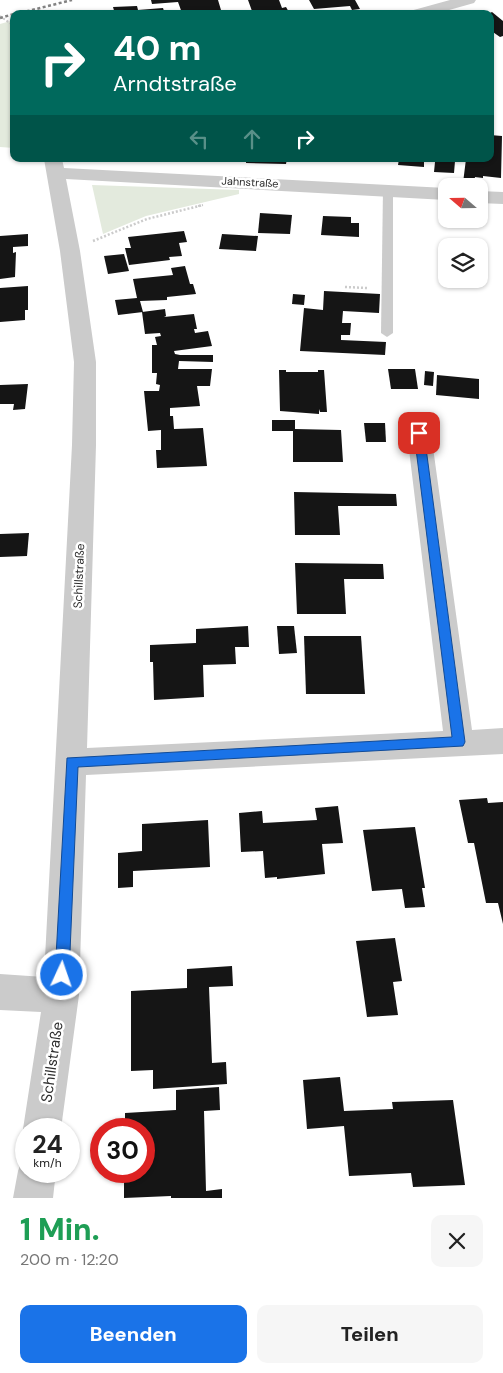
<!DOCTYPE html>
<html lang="de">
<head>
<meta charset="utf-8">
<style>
  :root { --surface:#fff; --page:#f6f6f6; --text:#222; --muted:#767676; --accent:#1a73e8 }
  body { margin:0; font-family:"DM Sans",sans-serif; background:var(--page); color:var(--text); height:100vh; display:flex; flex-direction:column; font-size:19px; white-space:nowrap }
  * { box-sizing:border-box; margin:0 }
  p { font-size:16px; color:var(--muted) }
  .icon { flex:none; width:28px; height:28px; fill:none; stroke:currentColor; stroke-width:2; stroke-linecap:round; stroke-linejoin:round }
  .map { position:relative; height:1198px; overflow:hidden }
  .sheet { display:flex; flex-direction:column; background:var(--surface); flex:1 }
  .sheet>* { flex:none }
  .guide { position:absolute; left:10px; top:10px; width:484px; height:152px; border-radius:10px; box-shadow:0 1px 4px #0004; background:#00695c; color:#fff; overflow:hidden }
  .needle { width:32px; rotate:290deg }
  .buttons { position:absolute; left:438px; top:178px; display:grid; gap:10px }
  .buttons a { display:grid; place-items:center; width:50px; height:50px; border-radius:10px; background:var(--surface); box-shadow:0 1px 4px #0004; font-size:25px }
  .speed { position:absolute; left:15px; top:1118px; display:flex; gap:10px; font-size:25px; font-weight:700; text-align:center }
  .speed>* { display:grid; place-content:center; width:65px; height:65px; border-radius:50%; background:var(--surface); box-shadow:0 1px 4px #0004; line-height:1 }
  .speed small { font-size:12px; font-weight:400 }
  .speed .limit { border:8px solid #d22; background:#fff; color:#111 }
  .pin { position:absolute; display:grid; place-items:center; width:42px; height:42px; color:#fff; margin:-21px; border-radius:10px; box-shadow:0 2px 8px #0006 }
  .me { position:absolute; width:55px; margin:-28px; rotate:3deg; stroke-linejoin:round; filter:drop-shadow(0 0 4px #0008) }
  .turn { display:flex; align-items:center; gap:18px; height:105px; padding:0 20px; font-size:22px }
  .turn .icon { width:65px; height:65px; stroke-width:2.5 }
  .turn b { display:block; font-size:35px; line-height:42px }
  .lanes { display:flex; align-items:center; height:48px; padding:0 20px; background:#0003; justify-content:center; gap:25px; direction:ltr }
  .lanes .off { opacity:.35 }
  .round { display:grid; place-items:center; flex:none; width:52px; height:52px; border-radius:10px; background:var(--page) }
  .summary { display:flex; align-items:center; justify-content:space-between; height:85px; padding:0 20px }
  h1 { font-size:30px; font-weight:800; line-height:38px; color:#1e9e55 }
  .cta { display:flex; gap:10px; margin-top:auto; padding:10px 20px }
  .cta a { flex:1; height:58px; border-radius:10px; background:var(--accent); color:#fff; font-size:20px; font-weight:800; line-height:58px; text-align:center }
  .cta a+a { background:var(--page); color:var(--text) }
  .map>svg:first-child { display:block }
  .green { fill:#e3eadd }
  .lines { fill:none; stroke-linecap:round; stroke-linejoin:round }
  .stream { fill:#cbdbe8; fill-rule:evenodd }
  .building { fill:#151515 }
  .path-far1 { stroke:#cbcbcb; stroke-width:2; stroke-dasharray:2 2; stroke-linecap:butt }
  .path { stroke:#cbcbcb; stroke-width:2.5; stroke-dasharray:2 2; stroke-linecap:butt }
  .service { fill:#cbcbcb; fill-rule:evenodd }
  .minor { fill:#cbcbcb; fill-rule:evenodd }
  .rail { stroke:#838383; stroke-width:2.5; stroke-dasharray:3 2.5; stroke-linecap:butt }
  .route { fill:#1a73e8; stroke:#114b97 }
  .labels { text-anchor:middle; stroke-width:5; stroke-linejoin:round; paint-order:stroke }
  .far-street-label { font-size:11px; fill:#2e2e2e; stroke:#fff }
  .street-label { font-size:12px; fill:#2e2e2e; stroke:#fff }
  .near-street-label { font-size:15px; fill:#2e2e2e; stroke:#fff }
</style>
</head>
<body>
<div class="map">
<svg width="503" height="1198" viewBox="0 0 503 1198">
  <rect width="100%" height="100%" fill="#fff"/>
  <g class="green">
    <polygon points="14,20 14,148 0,147 0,24"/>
    <polygon points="92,185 239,190 239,194 146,216 103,234"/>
  </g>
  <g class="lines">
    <polygon class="stream" points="14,26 14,38 11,36 11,28"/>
  </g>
  <g class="building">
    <polygon points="151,0 218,0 221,10 182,13 178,2 152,4"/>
    <polygon points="248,0 279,0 282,8 286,7 290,14 258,14 256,10 252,11"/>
    <polygon points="309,0 355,0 360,9 352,10 350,6 314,9"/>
    <polygon points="137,6 138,10 163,8 165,14 115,14 113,7"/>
    <polygon points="492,12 503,21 503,36 500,37 490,30 490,13"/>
    <polygon points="490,135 502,136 501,178 483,176 483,178 475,177 474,184 463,183 466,159 490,159"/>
    <polygon points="246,159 287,159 286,164 246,163"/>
    <polygon points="341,159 373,159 373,162 341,160"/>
    <polygon points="399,159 455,161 454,173 434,172 435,162 424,161 424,167 398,165"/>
    <polygon points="260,213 292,215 290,234 258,233"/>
    <polygon points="323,216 351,217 351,223 359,223 359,237 321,235"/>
    <polygon points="184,231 187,242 179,243 182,256 169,257 170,260 129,265 125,248 131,248 128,237"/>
    <polygon points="28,234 28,246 13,247 13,253 16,252 15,277 0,279 0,236"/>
    <polygon points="222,234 258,236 256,251 219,249"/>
    <polygon points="124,254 129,271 108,274 104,256"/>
    <polygon points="185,266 190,284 193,284 196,294 167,297 167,300 140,301 143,312 118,315 115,300 137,298 133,279 173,275 171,268"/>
    <polygon points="28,286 28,310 25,310 25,320 0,322 0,288"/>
    <polygon points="324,291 380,294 379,313 343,311 342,323 351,323 350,335 341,335 341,340 386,342 385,355 300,351 304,308 323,310"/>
    <polygon points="293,294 305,295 304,305 292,304"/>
    <polygon points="165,309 166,316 164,317 194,314 197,329 194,329 195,333 208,331 212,346 174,351 175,354 180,355 213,355 213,362 179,361 178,369 212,369 210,386 197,386 200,406 170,408 170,416 173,416 174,429 203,428 207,466 157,468 156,450 161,450 161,430 148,431 144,391 159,391 160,385 156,384 157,373 152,373 152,345 157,345 155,337 161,336 160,333 145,334 142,312"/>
    <polygon points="388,369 415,369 418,389 391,389"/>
    <polygon points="279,370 286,370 286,372 318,372 318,370 324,370 327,412 320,412 319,409 319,414 280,411"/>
    <polygon points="425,371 434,372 433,386 424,385"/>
    <polygon points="437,375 479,379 479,399 436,395"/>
    <polygon points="28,384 25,409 13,410 14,404 0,404 0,385"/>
    <polygon points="272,420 295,420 295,429 341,430 343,462 293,462 293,431 272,431"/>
    <polygon points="364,423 385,423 386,442 366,442"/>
    <polygon points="294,492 396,494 397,506 338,506 340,535 295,535"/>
    <polygon points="29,533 27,556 0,557 0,534"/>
    <polygon points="295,563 383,564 384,579 344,579 346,614 297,614"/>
    <polygon points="248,626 249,647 235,647 236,664 203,665 204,697 154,700 153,662 150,662 150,645 196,643 196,629"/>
    <polygon points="277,626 294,626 297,653 279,654"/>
    <polygon points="304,636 361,636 365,694 306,694"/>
    <polygon points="487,798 488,803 503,802 503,924 498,903 486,903 474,843 468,843 459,800"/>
    <polygon points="338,806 343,843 322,844 325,874 277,879 277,877 265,878 263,851 241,852 239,813 262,811 263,823 317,820 315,808"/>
    <polygon points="208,820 210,867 133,871 133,887 118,888 118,853 142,851 142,824"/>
    <polygon points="415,827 425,888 422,888 425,907 405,908 402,889 372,891 363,830"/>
    <polygon points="395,938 402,981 393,982 398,1015 367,1017 356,941"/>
    <polygon points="232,966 233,986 209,987 212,1063 226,1062 227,1084 153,1089 153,1070 131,1071 131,991 187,988 187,969"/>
    <polygon points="340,1077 344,1111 393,1109 392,1102 453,1100 465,1185 413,1187 411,1173 349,1176 344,1126 307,1129 303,1080"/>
    <polygon points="219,1087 220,1110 204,1111 206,1191 222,1189 222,1198 171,1198 171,1196 124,1198 124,1171 144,1171 144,1129 125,1129 125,1113 176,1110 176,1090"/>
  </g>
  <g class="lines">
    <g class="path-far1">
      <polyline points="0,16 14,26"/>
      <polyline points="198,206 203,205"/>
    </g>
    <g class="path">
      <polyline points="456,219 477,221"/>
      <polyline points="93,241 147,219 203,205"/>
      <polyline points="345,287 367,288"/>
    </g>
    <polygon class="service" points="388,186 393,189 393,333 387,337 381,333 383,189"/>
    <g class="minor">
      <polygon points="450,0 476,0 474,3 435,14 408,14 410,11"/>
      <polygon points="44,159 62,159 64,168 446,188 446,200 66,179 80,251 96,362 96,445 87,748 443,731 407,433 410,427 419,425 428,427 431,433 472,730 503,728 503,754 86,775 79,995 61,1129 26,1129 26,1137 23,1129 41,1012 0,1010 0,974 44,977 72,445 74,362 60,251"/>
      <polygon points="479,191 503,192 503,204 479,203"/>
      <polygon points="26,1156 26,1171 56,1171 53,1198 13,1198 18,1171 23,1157"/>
    </g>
    <g class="rail">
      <polyline points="16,14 72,0"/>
      <polyline points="0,18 14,14"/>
    </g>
  </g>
  <polygon class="route" points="419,430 424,433 465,742 463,746 78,767 69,975 67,980 62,982 57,980 55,975 67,758 452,737 414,433"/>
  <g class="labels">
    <g class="far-street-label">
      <text transform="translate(250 182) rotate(3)" y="4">Jahnstraße</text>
    </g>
    <g class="street-label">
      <text transform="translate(79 576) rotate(-88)" y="4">Schillstraße</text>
    </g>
    <g class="near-street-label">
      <text transform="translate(52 1062) rotate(-82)" y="5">Schillstraße</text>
    </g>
  </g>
</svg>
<div class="buttons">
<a><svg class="needle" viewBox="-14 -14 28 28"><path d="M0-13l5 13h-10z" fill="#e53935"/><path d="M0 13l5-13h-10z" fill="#767676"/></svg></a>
<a><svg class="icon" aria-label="layers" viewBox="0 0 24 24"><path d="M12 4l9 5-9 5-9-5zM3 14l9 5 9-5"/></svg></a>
</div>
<div class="speed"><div>24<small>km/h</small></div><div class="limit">30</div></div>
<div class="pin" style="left:419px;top:433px;background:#d93025"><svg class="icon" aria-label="arrive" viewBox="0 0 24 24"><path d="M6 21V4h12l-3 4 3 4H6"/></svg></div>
<svg class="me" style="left:62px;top:975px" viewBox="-20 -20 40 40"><circle r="17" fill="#1a73e8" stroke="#fff" stroke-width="3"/><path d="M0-11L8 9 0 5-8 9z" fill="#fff"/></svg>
<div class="guide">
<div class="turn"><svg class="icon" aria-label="right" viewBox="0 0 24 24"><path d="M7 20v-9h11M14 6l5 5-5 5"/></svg><div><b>40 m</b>Arndtstraße</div></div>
<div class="lanes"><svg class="icon off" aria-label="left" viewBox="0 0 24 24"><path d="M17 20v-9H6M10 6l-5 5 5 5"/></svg><svg class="icon off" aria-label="ahead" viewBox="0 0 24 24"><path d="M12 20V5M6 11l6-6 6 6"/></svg><svg class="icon" aria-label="right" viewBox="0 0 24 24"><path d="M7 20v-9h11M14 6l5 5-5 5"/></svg></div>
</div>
</div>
<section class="sheet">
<div class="summary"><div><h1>1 Min.</h1><p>200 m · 12:20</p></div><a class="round"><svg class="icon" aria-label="close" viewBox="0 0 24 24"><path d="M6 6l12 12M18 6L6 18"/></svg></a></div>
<div class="cta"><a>Beenden</a><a>Teilen</a></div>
</section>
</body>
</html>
